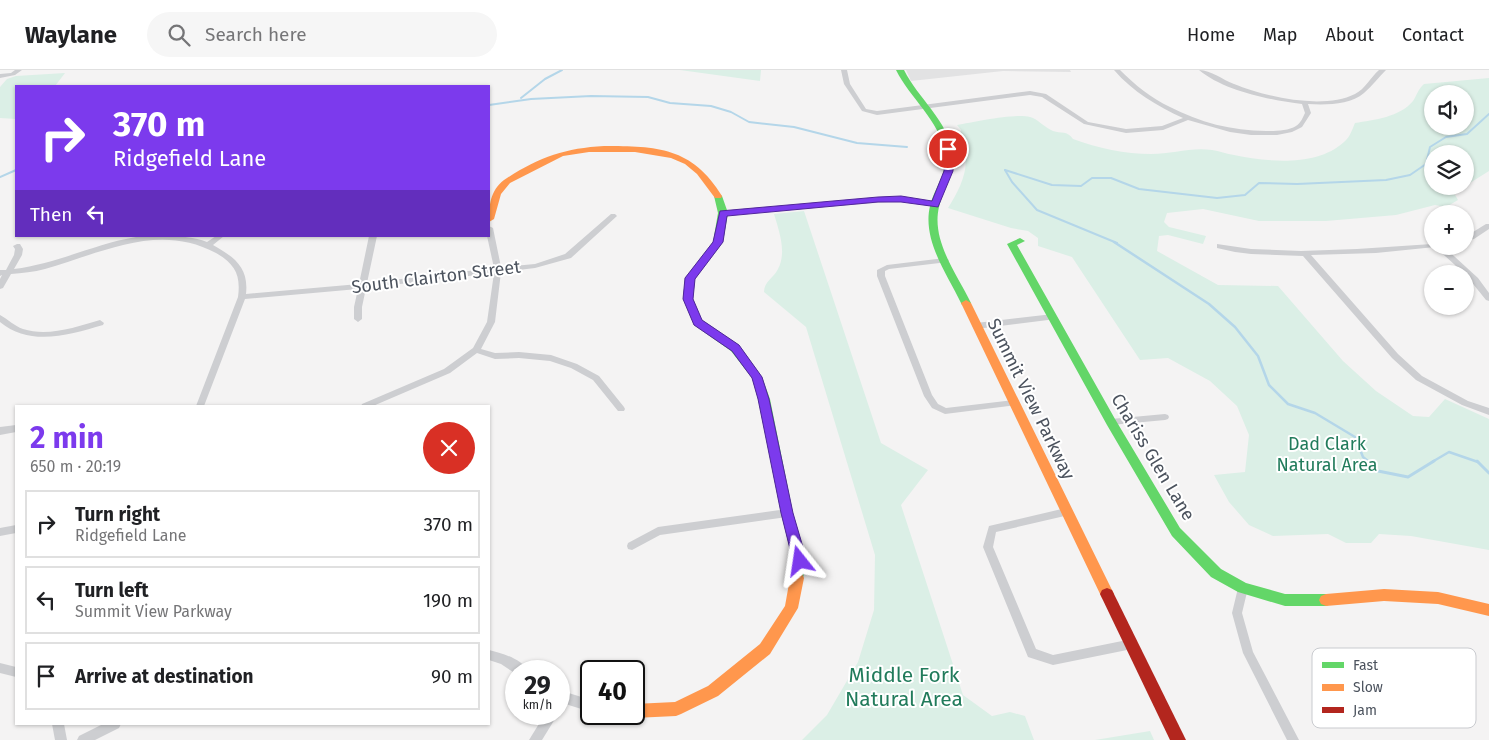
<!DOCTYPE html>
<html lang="en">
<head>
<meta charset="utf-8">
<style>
  :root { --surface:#fff; --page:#f6f6f6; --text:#202124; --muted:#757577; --line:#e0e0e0; --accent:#7c3aed }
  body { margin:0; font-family:"Fira Sans",sans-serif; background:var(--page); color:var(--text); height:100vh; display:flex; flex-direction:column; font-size:19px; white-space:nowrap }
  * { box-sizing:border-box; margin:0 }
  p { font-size:16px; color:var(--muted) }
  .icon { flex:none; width:28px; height:28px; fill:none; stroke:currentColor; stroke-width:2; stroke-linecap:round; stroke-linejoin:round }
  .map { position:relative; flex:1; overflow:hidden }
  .panel { position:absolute; left:15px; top:335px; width:475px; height:320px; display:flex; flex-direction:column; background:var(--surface); border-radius:0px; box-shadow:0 1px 4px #0004 }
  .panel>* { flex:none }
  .banner { position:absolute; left:15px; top:15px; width:475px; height:152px; border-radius:0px; box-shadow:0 1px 4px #0004; background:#7c3aed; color:#fff; overflow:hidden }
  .tools { position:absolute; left:1424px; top:15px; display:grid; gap:10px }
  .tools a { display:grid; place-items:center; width:50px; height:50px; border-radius:50%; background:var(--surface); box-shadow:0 1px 4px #0004; font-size:25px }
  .speed { position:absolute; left:505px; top:590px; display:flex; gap:10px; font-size:25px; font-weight:700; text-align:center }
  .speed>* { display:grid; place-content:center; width:65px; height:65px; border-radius:50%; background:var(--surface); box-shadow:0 1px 4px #0004; line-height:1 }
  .speed small { font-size:12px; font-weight:400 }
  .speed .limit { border:2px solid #111; border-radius:8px; background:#fff; color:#111 }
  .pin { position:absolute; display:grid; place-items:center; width:42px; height:42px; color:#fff; margin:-21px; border:2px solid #fff; border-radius:50%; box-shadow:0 1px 5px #0007 }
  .me { position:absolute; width:55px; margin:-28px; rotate:345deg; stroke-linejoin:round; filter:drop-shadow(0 0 4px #0008) }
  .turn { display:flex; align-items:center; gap:18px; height:105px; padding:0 15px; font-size:22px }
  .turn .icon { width:65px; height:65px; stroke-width:2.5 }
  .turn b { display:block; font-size:35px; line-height:42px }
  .then { display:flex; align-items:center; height:48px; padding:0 15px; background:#0003; gap:10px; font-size:19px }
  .round { display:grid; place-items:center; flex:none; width:52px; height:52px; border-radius:26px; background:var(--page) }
  .headline { display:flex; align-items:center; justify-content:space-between; height:85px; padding:0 15px }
  h1 { font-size:30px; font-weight:700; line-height:38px; color:var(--accent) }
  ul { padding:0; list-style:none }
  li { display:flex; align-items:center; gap:15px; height:68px; margin:0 10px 8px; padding:0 5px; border:2px solid var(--line); border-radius:0px }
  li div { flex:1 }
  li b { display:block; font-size:19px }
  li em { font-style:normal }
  header { display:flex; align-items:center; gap:30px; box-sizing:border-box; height:70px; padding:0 25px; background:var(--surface); border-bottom:1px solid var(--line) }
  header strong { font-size:24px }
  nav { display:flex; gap:28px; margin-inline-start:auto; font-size:18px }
  .search { width:350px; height:45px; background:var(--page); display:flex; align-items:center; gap:12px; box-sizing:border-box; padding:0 18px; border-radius:28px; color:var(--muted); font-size:19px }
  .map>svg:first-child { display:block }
  .education { fill:#e2e2e3 }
  .green { fill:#dbefe6; fill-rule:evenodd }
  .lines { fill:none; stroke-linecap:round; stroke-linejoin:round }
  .stream-far2 { stroke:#b4d6e9; stroke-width:2 }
  .stream-far1 { stroke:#b4d6e9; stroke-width:2.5 }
  .stream { stroke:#b4d6e9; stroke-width:3 }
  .street { fill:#cdced1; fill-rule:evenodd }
  .fast { fill:#63d668; fill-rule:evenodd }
  .slow { fill:#ff974d; fill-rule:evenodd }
  .jam { fill:#b3261e; fill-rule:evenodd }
  .route { fill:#7c3aed; stroke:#51269a }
  .labels { text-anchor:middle; stroke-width:4; stroke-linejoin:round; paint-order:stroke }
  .street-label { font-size:18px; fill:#4c535e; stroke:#fff }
  .park-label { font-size:18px; fill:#217b5b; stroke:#fff }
  .near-park-label { font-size:21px; fill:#217b5b; stroke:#fff }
  .key { fill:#fff; stroke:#c9cbcf; stroke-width:1 }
  .key-label { font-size:14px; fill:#4c535e }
</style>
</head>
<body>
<header>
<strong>Waylane</strong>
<div class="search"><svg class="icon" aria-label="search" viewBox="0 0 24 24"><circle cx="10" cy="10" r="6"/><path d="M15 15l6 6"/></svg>Search here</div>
<nav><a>Home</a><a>Map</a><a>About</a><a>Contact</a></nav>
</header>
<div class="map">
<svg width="1489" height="670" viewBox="0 0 1489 670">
  <rect width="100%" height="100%" fill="#f4f3f3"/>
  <polygon class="education" points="906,0 1070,0 1071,2 1003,1 911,11"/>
  <g class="green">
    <polygon points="680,0 761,0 760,11"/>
    <polygon points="65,3 55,16 16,16 16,49 0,48 0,17 7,9 16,6"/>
    <path d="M1489 8V101L1465 116V84H1432V116H1465L1454 123 1458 130 1446 137 1435 135 1396 145 1326 151H1259L1203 139 1167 143 1164 152 1169 157 1206 166 1203 174 1168 165 1159 166 1157 181 1218 215 1278 216 1343 291 1376 321 1413 346 1429 347 1445 329 1489 349V480L1411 466 1379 464 1371 473H1346L1328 464 1273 466 1249 455 1229 432 1214 405 1245 402 1249 365 1237 336 1210 311 1168 288 1140 290 1072 187 1038 176V168L1028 161 1011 158 948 138C958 122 969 102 965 82 963 73 959 69 961 60L957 55C974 52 1015 43 1030 47 1038 49 1045 58 1053 61 1061 64 1067 60 1073 69 1098 78 1125 84 1151 84 1172 84 1191 77 1212 80 1219 81 1227 84 1234 85 1267 92 1317 97 1344 72 1350 67 1352 60 1355 53 1374 50 1400 47 1413 31 1417 25 1418 19 1424 14ZM1432 24H1465V56H1432Z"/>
    <path d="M804 141 881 373 928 400 901 435 963 625 992 646 1010 642 1025 646 1034 670H802L827 645 858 592 874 540 875 485 806 257 764 222C764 211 774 208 778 199 787 182 779 161 774 144Z"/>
    <polygon points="1150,661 1154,670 1095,670"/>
  </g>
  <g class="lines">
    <g class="stream-far2">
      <polyline points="521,28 545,9 562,0"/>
      <polyline points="489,35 531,29 591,26 648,27 670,33 711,36 731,42 749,52 794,57 857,73 907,77"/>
      <polyline points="1005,100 1012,112 1037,140 1117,173"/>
      <polyline points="1005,100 1052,115 1081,116 1092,108 1111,108 1139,119 1217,128 1245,125 1259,113 1297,114 1386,110 1410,105 1426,94 1430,77 1446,67 1467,64 1489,44"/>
      <polyline points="0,107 16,100"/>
    </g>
    <g class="stream-far1">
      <polyline points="1114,172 1209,234 1235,257 1258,286 1269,315 1288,334 1315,343 1355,367 1363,387 1369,392"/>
      <polyline points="1432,392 1449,382 1478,392"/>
    </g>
    <g class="stream">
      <polyline points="1367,391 1378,401 1408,407 1434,391"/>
      <polyline points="1477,391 1489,403"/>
    </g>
    <g class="street">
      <polygon points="15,0 22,0 15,5 0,8 0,4 11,3"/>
      <path d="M841 0H847L850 14 866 39 877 41 1030 21 1046 24 1088 52 1126 59 1162 56 1183 48C1157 36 1133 22 1114 0H1120C1135 15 1151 28 1170 37 1199 52 1232 61 1266 61 1276 61 1288 61 1296 56 1301 53 1303 47 1305 43L1302 34C1270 30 1224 21 1199 0 1211 0 1223 10 1234 14 1266 27 1323 40 1355 24 1365 19 1371 7 1379 0H1386C1379 7 1372 16 1364 23 1350 35 1326 35 1308 34L1311 43 1302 57 1292 62 1277 65H1251L1230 62 1188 50 1163 60 1126 63 1084 54 1042 27 1030 25 877 45 862 41 844 14Z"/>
      <polygon points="901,127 935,133 938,135 935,137 901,131 723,145 719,143 723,141"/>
      <path d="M611 144H615L617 146 571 188 535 198 501 202 495 252 481 279 495 283 519 282 551 285 577 294 599 306 624 337 625 339 624 341H618L593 310 571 298 550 291 519 288 495 289 477 283 450 303 373 336H361L362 334 444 299 473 278 487 252 494 203 366 218 362 237V249L358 252 354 249V237L358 219 245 229 204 336H196L238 227C241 205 235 194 216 183 158 152 102 183 45 199 34 202 22 203 11 204L3 218 0 219V209L2 205 0 206V200H6L14 185 15 179 13 176 17 174H20L23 179 22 185 14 199C56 194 94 174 136 167 146 166 156 166 166 166 181 166 194 167 207 172L216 166H224L213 175C234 187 249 197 246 224L359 214 369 166H377L367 213 494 198 487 166H489V156L493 158 501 197 535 194 565 184Z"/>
      <polygon points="1486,154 1489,154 1489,159 1474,169 1465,171 1465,167"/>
      <polygon points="1217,174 1251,179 1301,181 1357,179 1432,174 1432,176 1443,176 1478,208 1489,223 1489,231 1486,230 1465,204 1435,177 1376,183 1311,185 1398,284 1422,306 1468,331 1489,338 1489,345 1462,335 1416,310 1392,288 1303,186 1251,184 1235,182 1217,178"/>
      <polygon points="945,188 949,190 948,192 889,199 885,201 885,206 932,325 938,334 946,338 1014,330 1017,331 1018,333 1017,335 945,344 932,338 924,326 877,206 877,200 887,195"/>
      <polygon points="1053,244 1057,247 1056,249 976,259 972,256 976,253"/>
      <path d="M0 245C8 249 14 256 23 259 48 267 76 257 100 250L104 253 103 255C69 265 30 277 0 252Z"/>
      <polygon points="1165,344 1168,345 1169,347 1168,349 1165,350 1111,355 1108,354 1107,352 1108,350 1111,349"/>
      <polygon points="16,355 16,362 0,365 0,357"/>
      <polygon points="1066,438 1069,439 1071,442 1069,445 996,462 993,477 1036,579 1053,585 1132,569 1136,570 1137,574 1136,578 1132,579 1053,595 1028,587 983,477 989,456"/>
      <polygon points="787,439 790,440 792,443 790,446 787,447 660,465 632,480 628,479 627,476 628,473 658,457"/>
      <polygon points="16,455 16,463 0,466 0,458"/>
      <polygon points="1243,513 1247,515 1248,518 1242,543 1253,582 1299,670 1287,670 1243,583 1232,543 1238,518 1239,515"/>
      <path d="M489 580C501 583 523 589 527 601H516V604L501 594 489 590Z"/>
      <polygon points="0,593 16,597 16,607 0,603"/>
      <polygon points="559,620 591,630 591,642 559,632"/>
      <polygon points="545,644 558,644 542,670 529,670"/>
      <polygon points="52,654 64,654 67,670 55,670"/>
      <polygon points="103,654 121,654 119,658 95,670 77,670 79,666"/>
    </g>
    <g class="fast">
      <path d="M896 0H904C918 28 947 50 953 82 957 102 943 118 939 137 931 171 957 204 971 233L970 235H962L961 233C947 204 922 170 930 136 934 118 949 102 945 82 939 50 910 28 896 0Z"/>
      <polygon points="718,123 722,126 728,143 723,172 695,209 693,229 702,250 739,275 762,307 770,329 793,443 807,491 802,512 797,514 792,512 790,508 793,491 781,443 758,329 752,308 731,281 694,255 683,229 685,208 713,172 718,143 714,126"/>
      <polygon points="1020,168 1025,171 1017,175 1115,349 1180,458 1221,499 1246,513 1285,524 1326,524 1331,526 1333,530 1331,534 1326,536 1285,536 1238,522 1211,507 1172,466 1107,355 1007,174"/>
    </g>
    <g class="slow">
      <path d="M604 76C657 76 692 77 722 126L721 128H715L697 104 685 94 671 88 635 82H589L563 86 510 113 501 124 494 149 489 152C489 135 490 121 504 110 537 88 565 78 604 76Z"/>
      <polygon points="966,230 971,233 1112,520 1114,524 1112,528 1107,530 1102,528 961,233"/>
      <polygon points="797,502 802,504 804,508 798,538 770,584 718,626 681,644 676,646 634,648 629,646 628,644 634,644 634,634 675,632 708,616 760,574 785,536 790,508 792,504"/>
      <polygon points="1384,519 1438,522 1489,534 1489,546 1438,534 1384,531 1326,536 1321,534 1319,530 1321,526 1326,524"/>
    </g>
    <polygon class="jam" points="1107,518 1112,520 1186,670 1170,670 1100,524 1102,520"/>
  </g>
  <polygon class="route" points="945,77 952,79 953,101 938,137 901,132 878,132 727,146 723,172 695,209 693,229 702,250 739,275 762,307 769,329 793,443 807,491 805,496 800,497 795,496 793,491 781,443 758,329 752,308 732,281 694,255 683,229 685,208 713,172 720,141 878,127 901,126 932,131 944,101"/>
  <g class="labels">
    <g class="street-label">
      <text transform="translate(436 207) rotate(-7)" y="6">South Clairton Street</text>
      <text transform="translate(1031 329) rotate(64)" y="6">Summit View Parkway</text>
      <text transform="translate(1153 387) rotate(59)" y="6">Chariss Glen Lane</text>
    </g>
    <g class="park-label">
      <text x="1327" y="380">Dad Clark<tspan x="1327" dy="21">Natural Area</tspan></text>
    </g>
    <g class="near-park-label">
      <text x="904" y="612">Middle Fork<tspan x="904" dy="24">Natural Area</tspan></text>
    </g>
  </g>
  <rect x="1312" y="578" width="164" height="80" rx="8" class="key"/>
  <rect x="1322" y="592" width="22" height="6" fill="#63d668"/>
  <rect x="1322" y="614" width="22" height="7" fill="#ff974d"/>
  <rect x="1322" y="637" width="22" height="6" fill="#b3261e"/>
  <g class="key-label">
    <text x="1353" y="600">Fast</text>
    <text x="1353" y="622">Slow</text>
    <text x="1353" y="645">Jam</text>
  </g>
</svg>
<div class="tools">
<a><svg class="icon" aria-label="sound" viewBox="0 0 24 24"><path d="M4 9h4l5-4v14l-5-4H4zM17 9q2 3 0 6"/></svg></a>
<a><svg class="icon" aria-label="layers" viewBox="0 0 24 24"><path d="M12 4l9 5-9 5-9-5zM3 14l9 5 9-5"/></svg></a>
<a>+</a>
<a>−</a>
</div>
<div class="speed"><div>29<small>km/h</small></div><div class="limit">40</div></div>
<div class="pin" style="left:948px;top:79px;background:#d93025"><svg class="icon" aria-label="arrive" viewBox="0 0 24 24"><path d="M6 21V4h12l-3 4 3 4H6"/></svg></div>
<svg class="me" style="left:800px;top:491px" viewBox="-20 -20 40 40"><path d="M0-17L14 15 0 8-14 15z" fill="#7c3aed" stroke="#fff" stroke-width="4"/></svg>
<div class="banner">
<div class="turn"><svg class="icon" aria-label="right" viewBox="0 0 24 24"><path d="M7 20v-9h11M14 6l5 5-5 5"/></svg><div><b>370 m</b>Ridgefield Lane</div></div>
<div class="then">Then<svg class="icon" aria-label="left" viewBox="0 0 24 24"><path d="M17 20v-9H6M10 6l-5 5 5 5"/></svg></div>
</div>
<section class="panel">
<div class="headline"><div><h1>2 min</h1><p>650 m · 20:19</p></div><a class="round" style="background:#d93025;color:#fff"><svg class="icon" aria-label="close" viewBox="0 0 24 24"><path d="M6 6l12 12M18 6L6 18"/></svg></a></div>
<ul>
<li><svg class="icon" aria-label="right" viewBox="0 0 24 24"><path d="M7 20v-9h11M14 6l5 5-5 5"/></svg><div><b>Turn right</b><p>Ridgefield Lane</p></div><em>370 m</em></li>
<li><svg class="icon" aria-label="left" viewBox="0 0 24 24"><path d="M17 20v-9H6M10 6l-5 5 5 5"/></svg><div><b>Turn left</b><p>Summit View Parkway</p></div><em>190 m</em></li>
<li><svg class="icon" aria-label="arrive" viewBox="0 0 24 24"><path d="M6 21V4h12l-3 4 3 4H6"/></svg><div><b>Arrive at destination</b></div><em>90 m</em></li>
</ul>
</section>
</div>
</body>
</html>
